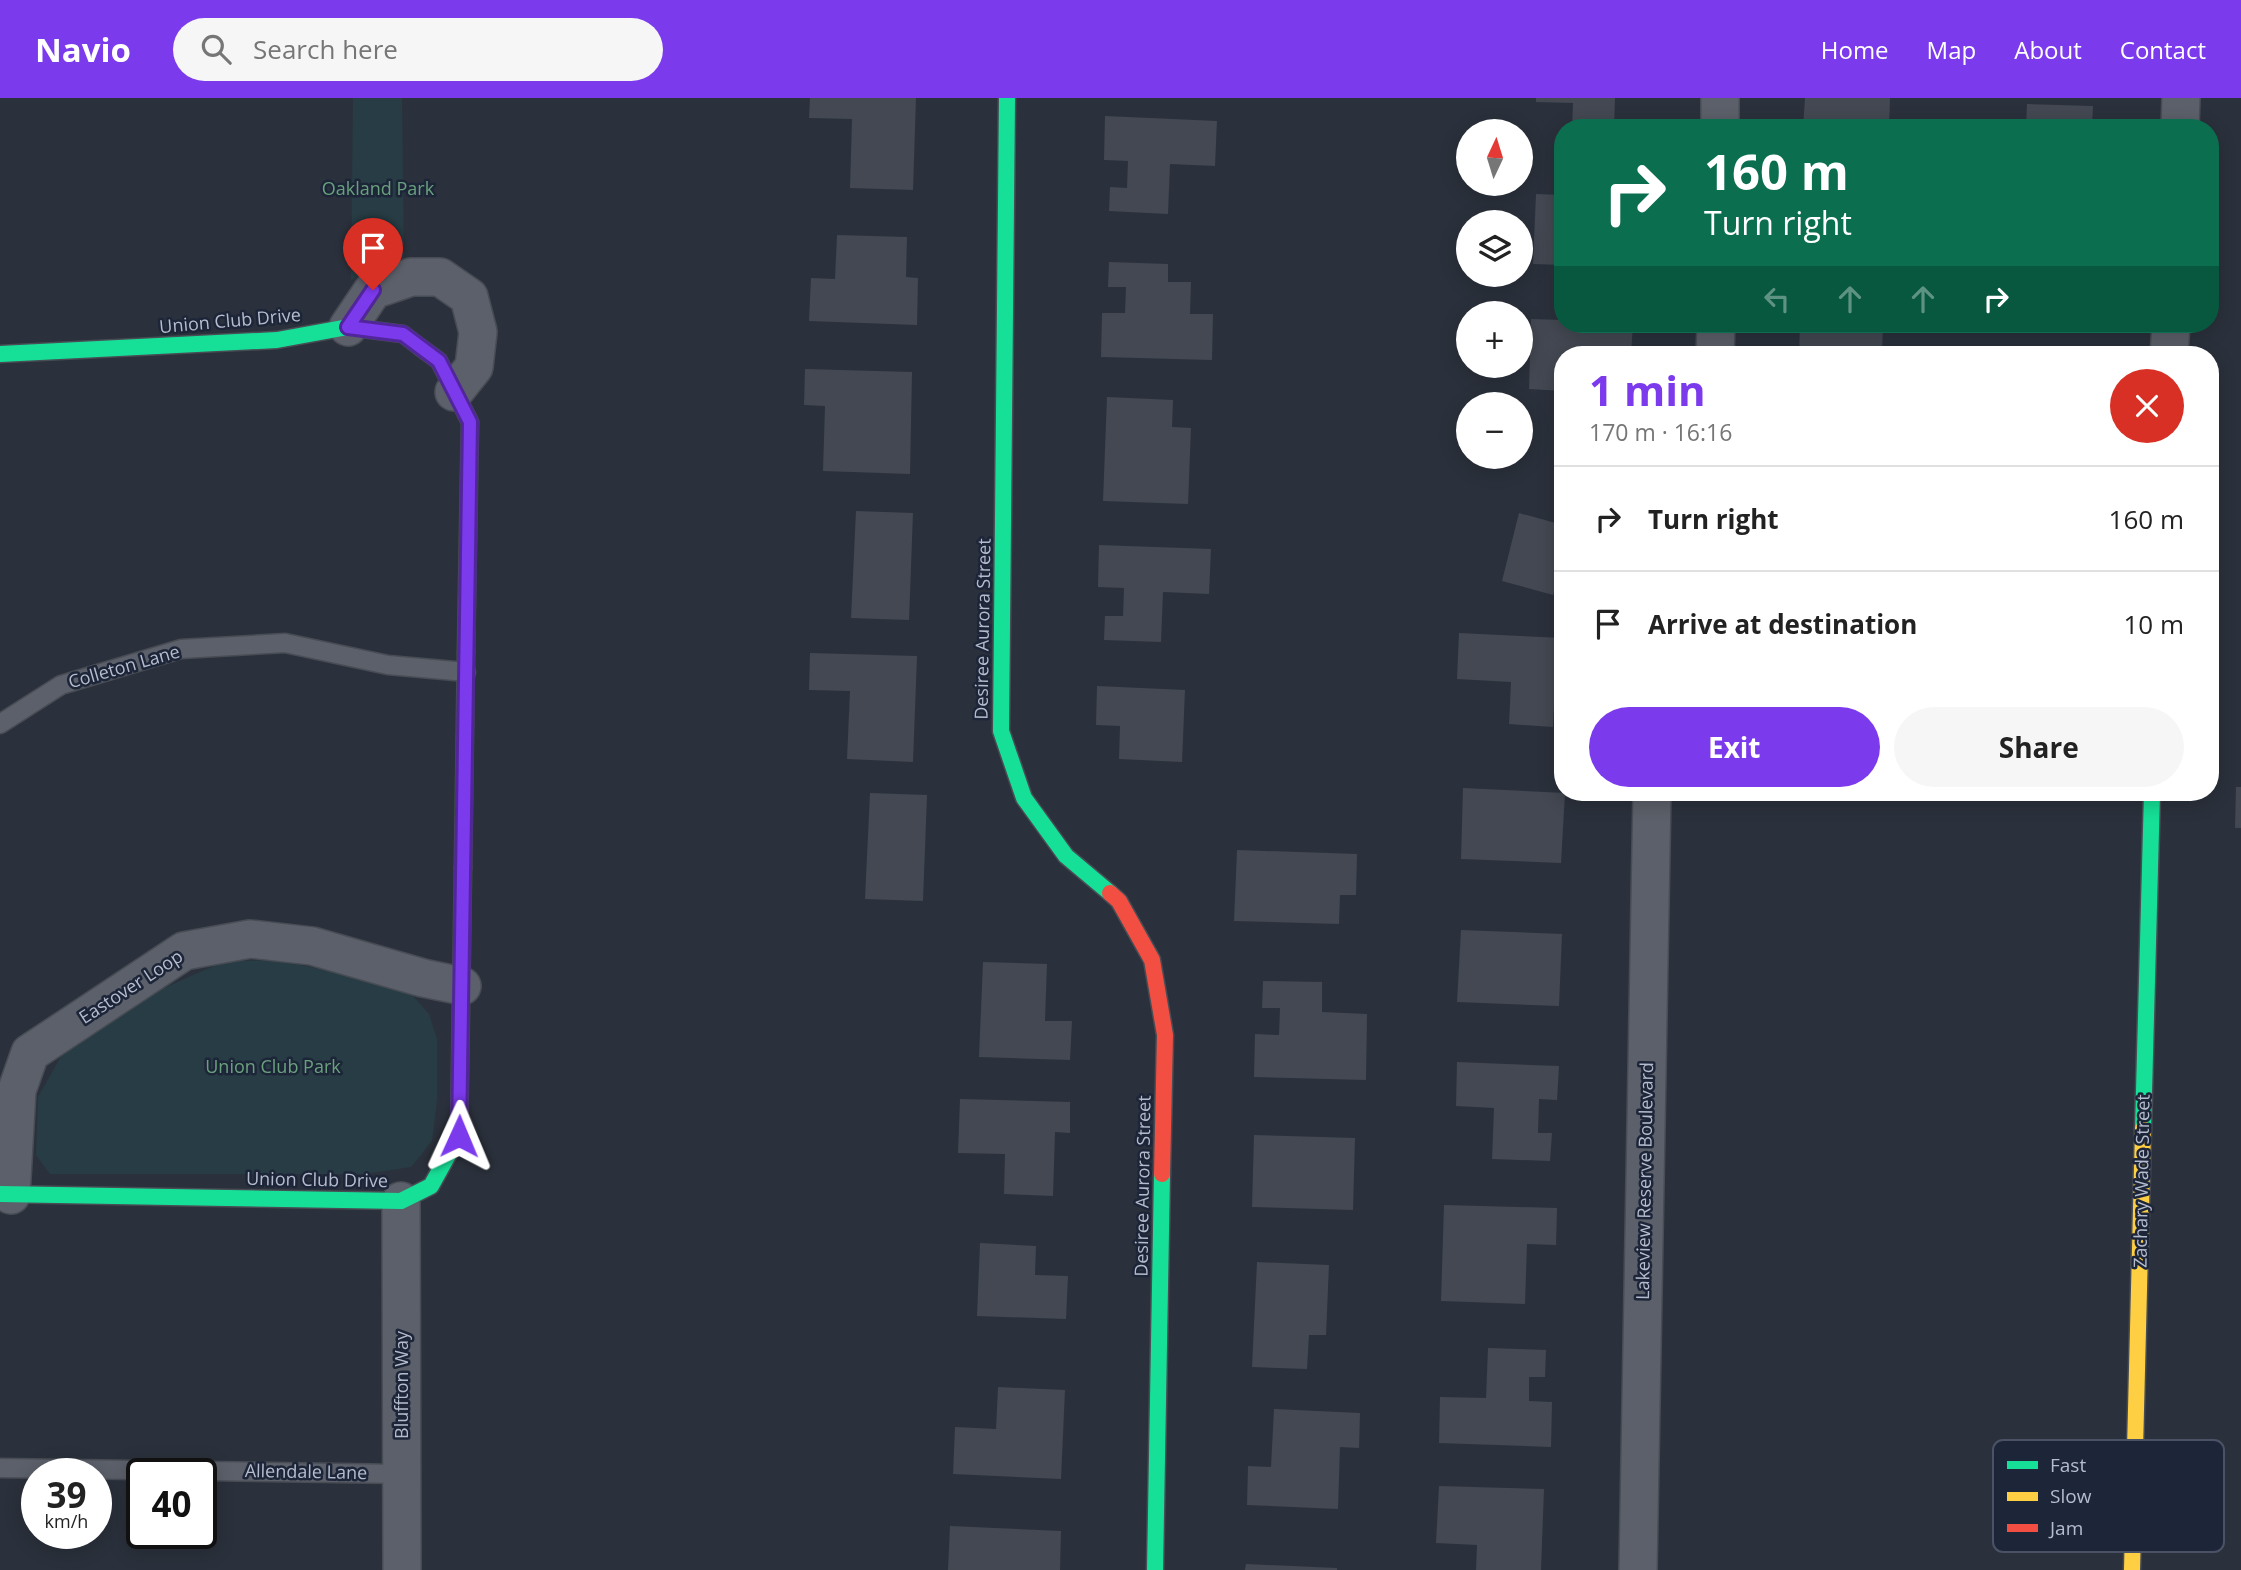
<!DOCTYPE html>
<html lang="en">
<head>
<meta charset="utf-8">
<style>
  :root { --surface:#fff; --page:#f6f6f6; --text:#222; --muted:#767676; --line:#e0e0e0; --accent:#7c3aed }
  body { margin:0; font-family:"Open Sans",sans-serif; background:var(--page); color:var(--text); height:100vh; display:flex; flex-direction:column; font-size:26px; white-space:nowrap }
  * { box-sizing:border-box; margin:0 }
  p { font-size:23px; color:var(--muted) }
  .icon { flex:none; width:38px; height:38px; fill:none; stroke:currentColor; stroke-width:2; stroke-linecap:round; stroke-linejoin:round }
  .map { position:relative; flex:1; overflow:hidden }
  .panel { position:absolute; left:1554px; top:248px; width:665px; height:455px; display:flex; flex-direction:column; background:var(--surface); border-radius:28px; box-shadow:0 4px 18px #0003 }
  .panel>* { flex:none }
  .hud { position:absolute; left:1554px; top:21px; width:665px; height:214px; border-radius:28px; box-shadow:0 4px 18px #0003; background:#0b6e4f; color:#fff; overflow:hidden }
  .needle { width:46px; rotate:4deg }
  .tools { position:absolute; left:1456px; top:21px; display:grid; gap:14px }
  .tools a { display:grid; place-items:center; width:77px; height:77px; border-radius:50%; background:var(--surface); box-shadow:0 4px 18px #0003; font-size:35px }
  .speed { position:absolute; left:21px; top:1360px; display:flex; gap:14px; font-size:35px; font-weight:700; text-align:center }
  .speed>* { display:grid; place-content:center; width:91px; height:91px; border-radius:50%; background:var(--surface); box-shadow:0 4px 18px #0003; line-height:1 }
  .speed small { font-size:18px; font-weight:400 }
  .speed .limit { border:4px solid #111; border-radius:10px; background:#fff; color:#111 }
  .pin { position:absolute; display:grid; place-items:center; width:60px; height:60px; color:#fff; margin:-72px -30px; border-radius:50% 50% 50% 0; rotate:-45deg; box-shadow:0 0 7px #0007 }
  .pin .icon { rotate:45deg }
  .me { position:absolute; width:77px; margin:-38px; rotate:1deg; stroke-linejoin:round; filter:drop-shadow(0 0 5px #0008) }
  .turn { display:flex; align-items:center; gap:24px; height:147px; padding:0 35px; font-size:32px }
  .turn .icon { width:91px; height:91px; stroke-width:2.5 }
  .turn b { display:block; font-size:49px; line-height:60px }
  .lanes { display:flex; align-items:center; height:66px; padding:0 35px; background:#0003; justify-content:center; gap:35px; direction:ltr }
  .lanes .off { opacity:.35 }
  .round { display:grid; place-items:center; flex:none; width:74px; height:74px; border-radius:37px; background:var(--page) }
  .headline { display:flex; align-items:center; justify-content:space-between; height:119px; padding:0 35px }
  h1 { font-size:42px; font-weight:700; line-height:52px; color:var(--accent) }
  .cta { display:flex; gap:14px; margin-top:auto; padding:14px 35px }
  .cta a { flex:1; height:80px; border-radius:42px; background:var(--accent); color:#fff; font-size:28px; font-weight:700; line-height:80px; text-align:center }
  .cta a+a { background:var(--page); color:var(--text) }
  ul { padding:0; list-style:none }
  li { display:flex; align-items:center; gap:21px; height:105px; padding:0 35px; border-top:2px solid var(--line) }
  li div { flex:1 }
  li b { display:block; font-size:26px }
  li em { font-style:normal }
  header { display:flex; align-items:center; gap:42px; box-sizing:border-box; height:98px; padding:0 35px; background:var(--accent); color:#fff }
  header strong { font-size:33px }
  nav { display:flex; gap:38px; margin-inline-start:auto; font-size:24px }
  .search { width:490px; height:63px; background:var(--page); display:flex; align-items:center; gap:18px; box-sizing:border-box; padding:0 24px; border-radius:38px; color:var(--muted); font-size:26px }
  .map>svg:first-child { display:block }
  .green { fill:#273c44 }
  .building { fill:#434852 }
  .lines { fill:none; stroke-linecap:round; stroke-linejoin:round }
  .lane-casing { stroke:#484c54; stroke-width:21 }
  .street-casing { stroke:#484c54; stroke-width:40 }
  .fast-casing { stroke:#484c54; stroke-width:19 }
  .slow-casing { stroke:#484c54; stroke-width:19 }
  .jam-casing { stroke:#484c54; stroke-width:19 }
  .lane { stroke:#5c606a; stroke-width:18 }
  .street { stroke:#5c606a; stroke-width:37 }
  .fast { stroke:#16e098; stroke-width:16 }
  .slow { stroke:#ffcf43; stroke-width:16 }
  .jam { stroke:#f24e42; stroke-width:16 }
  .route-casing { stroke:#51269a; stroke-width:18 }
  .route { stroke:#7c3aed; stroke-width:12 }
  .labels { text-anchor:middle; stroke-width:5; stroke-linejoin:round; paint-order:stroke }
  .park-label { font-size:18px; fill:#6aa17d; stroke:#1d2539 }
  .street-label { font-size:18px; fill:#b5bccd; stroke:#1d2539 }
  .key { fill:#1d2539; stroke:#4b5265; stroke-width:2 }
  .key-label { font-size:19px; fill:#b5bccd }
</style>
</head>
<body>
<header>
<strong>Navio</strong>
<div class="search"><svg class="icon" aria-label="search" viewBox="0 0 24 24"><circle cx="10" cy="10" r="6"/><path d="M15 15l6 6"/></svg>Search here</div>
<nav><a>Home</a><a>Map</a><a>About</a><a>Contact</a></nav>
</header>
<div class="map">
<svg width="2241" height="1472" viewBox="0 0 2241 1472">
  <rect width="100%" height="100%" fill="#2b313c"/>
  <g class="green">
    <polygon points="353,0 402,0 404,160 351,182"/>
    <polygon points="278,862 406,890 429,916 437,941 437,1002 432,1043 411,1069 366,1076 50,1076 36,1057 38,999 63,955 153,895 191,878 226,863"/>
  </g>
  <g class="building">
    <polygon points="810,0 916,0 913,92 850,90 852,21 809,20"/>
    <polygon points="1536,0 1615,0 1614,30 1572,30 1573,5 1536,4"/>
    <polygon points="1805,0 1890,0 1889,30 1803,30"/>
    <polygon points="2027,6 2093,8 2092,30 2026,30"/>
    <polygon points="1105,18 1217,23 1215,68 1170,66 1168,116 1109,113 1110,89 1127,90 1128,63 1104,62"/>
    <polygon points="1536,96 1563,97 1563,167 1533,166"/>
    <polygon points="837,137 907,139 906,179 918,180 917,227 809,223 811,180 835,181"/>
    <polygon points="1109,164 1168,166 1168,184 1191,184 1190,216 1213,216 1212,262 1101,259 1102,215 1125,215 1126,189 1108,189"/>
    <polygon points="1531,221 1563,222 1563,226 1633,226 1631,257 1563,257 1563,293 1529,291"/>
    <polygon points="1800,226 1883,226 1882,257 1799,257"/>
    <polygon points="805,271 912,274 910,376 823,373 825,308 804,307"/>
    <polygon points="1107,299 1173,302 1172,329 1191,330 1188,406 1103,403"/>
    <polygon points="856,413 913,415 909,522 851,520"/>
    <polygon points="1519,415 1563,427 1563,468 1553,497 1502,483"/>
    <polygon points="1099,447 1211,451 1209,496 1163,494 1161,544 1104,542 1105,518 1123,518 1124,490 1098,489"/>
    <polygon points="1459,535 1563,540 1563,586 1555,586 1553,629 1509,626 1511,584 1457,581"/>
    <polygon points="810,555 917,558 913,664 847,661 850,593 809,592"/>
    <polygon points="1097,588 1185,592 1182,664 1119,661 1120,628 1096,627"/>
    <polygon points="2236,689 2241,689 2241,730 2235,730"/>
    <polygon points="1463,690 1565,695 1561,765 1461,761"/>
    <polygon points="870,695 927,697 923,803 865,801"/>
    <polygon points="1237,752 1357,756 1356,797 1340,797 1339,826 1234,823"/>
    <polygon points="1461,832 1562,836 1559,908 1457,904"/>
    <polygon points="983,864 1047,866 1045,923 1072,923 1070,962 979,959"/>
    <polygon points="1263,883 1322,884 1322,914 1367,916 1366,982 1254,979 1255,936 1279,937 1280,910 1262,910"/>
    <polygon points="1457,964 1559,968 1557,1002 1539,1001 1538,1035 1552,1035 1550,1063 1492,1061 1494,1010 1456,1008"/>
    <polygon points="960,1001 1070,1004 1070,1035 1055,1034 1053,1098 1004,1096 1005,1056 958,1055"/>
    <polygon points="1254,1037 1355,1040 1353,1112 1252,1109"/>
    <polygon points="1444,1107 1557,1110 1556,1147 1527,1146 1525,1206 1441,1203"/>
    <polygon points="980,1145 1036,1148 1035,1177 1068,1178 1066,1221 977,1218"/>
    <polygon points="1257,1164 1329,1167 1326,1237 1309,1237 1307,1271 1252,1269"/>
    <polygon points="1488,1250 1546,1252 1545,1279 1529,1279 1529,1303 1552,1304 1551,1349 1439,1345 1440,1299 1486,1300"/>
    <polygon points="998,1289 1065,1292 1061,1381 953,1376 955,1329 996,1331"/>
    <polygon points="1274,1311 1360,1315 1359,1350 1340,1349 1338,1411 1247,1407 1248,1368 1271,1369"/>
    <polygon points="1439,1388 1544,1391 1541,1472 1476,1472 1477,1447 1436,1445"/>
    <polygon points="950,1428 1061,1433 1060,1472 948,1472"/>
    <polygon points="1246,1466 1337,1470 1337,1472 1245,1472"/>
  </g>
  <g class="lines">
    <g class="lane-casing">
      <g id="lane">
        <polyline points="0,626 61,587 181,551 285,545 388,567 466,574"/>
        <polyline points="0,1370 403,1376"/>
      </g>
    </g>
    <g class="street-casing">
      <g id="street">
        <polyline points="1720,30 1720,0"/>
        <polyline points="2180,30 2181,0"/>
        <polyline points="348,229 373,192 411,179 440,179 469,199 478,234 474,269 454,294"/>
        <polyline points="1715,257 1716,226"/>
        <polyline points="2169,257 2171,226"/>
        <polyline points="11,1097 17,992 30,955 184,853 250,841 312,848 423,880 462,888"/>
        <polyline points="401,1103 402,1472"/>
        <polyline points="1638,1472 1652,695"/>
      </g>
    </g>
    <g class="fast-casing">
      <g id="fast">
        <polyline points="1007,0 1001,633 1024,700 1066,758 1110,795"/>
        <polyline points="0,256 277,242 348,229 403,236 420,249"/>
        <polyline points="2143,1031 2152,695"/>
        <polyline points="0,1096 401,1103 431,1088 452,1050"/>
        <polyline points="1155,1472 1162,1076"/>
      </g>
    </g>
    <g class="slow-casing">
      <g id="slow">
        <polyline points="420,249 439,263 470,324 466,555"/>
        <polyline points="452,1050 459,1038 463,770"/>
        <polyline points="2132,1472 2143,1031"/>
      </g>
    </g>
    <g class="jam-casing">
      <g id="jam">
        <polyline points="463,770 466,555"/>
        <polyline points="1110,795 1119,803 1152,862 1165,937 1162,1076"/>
      </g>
    </g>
    <use href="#lane" class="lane"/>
    <use href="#street" class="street"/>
    <use href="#fast" class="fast"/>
    <use href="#slow" class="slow"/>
    <use href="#jam" class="jam"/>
  </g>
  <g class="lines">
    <g class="route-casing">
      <polyline id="route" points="373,192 348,229 403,236 439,263 470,324 459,1038"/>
    </g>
    <use href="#route" class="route"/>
  </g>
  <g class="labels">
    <g class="park-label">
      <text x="378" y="97">Oakland Park</text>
      <text x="273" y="975">Union Club Park</text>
    </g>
    <g class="street-label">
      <text transform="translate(230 223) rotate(-5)" y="6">Union Club Drive</text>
      <text transform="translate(983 531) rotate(-89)" y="6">Desiree Aurora Street</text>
      <text transform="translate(124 569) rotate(-16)" y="6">Colleton Lane</text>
      <text transform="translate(131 889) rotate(-33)" y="6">Eastover Loop</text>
      <text transform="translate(317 1082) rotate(1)" y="6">Union Club Drive</text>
      <text transform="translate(1645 1083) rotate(-89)" y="6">Lakeview Reserve Boulevard</text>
      <text transform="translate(2142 1083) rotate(-89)" y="6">Zachary Wade Street</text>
      <text transform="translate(1143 1088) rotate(-89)" y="6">Desiree Aurora Street</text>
      <text transform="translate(402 1287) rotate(-90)" y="6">Bluffton Way</text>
      <text transform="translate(306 1374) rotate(1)" y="6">Allendale Lane</text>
    </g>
  </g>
  <rect x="1993" y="1342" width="231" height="112" rx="10" class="key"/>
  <rect x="2007" y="1363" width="31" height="8" fill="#16e098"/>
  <rect x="2007" y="1394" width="31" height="9" fill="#ffcf43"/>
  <rect x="2007" y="1426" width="31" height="8" fill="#f24e42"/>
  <g class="key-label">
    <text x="2050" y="1374">Fast</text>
    <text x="2050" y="1405">Slow</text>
    <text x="2050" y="1437">Jam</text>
  </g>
</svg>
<div class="tools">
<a><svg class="needle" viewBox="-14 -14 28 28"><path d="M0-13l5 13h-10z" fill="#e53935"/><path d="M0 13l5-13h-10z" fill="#767676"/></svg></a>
<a><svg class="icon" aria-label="layers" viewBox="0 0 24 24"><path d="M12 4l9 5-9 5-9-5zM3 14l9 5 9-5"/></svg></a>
<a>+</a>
<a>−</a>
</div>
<div class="speed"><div>39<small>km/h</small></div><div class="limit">40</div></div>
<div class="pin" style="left:373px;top:192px;background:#d93025"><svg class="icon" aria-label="arrive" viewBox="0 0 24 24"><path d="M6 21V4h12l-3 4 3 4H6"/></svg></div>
<svg class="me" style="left:459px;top:1038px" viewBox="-20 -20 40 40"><path d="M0-17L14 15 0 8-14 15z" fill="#7c3aed" stroke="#fff" stroke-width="4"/></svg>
<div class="hud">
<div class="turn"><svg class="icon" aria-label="right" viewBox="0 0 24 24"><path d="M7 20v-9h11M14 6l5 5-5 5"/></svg><div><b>160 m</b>Turn right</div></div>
<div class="lanes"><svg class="icon off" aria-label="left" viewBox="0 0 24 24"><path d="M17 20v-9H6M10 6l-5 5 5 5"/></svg><svg class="icon off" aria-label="ahead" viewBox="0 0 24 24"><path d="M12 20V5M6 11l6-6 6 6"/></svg><svg class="icon off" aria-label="ahead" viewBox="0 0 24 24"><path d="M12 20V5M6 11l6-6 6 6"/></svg><svg class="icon" aria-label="right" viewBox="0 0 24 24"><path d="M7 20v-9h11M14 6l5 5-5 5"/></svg></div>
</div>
<section class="panel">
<div class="headline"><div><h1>1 min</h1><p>170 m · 16:16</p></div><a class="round" style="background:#d93025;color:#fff"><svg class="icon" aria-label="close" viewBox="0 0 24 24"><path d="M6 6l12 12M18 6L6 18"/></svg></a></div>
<ul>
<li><svg class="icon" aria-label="right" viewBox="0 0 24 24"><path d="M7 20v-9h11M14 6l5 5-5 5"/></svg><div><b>Turn right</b></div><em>160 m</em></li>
<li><svg class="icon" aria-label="arrive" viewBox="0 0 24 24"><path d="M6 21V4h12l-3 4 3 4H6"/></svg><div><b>Arrive at destination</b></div><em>10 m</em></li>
</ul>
<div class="cta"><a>Exit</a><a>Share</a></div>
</section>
</div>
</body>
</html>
